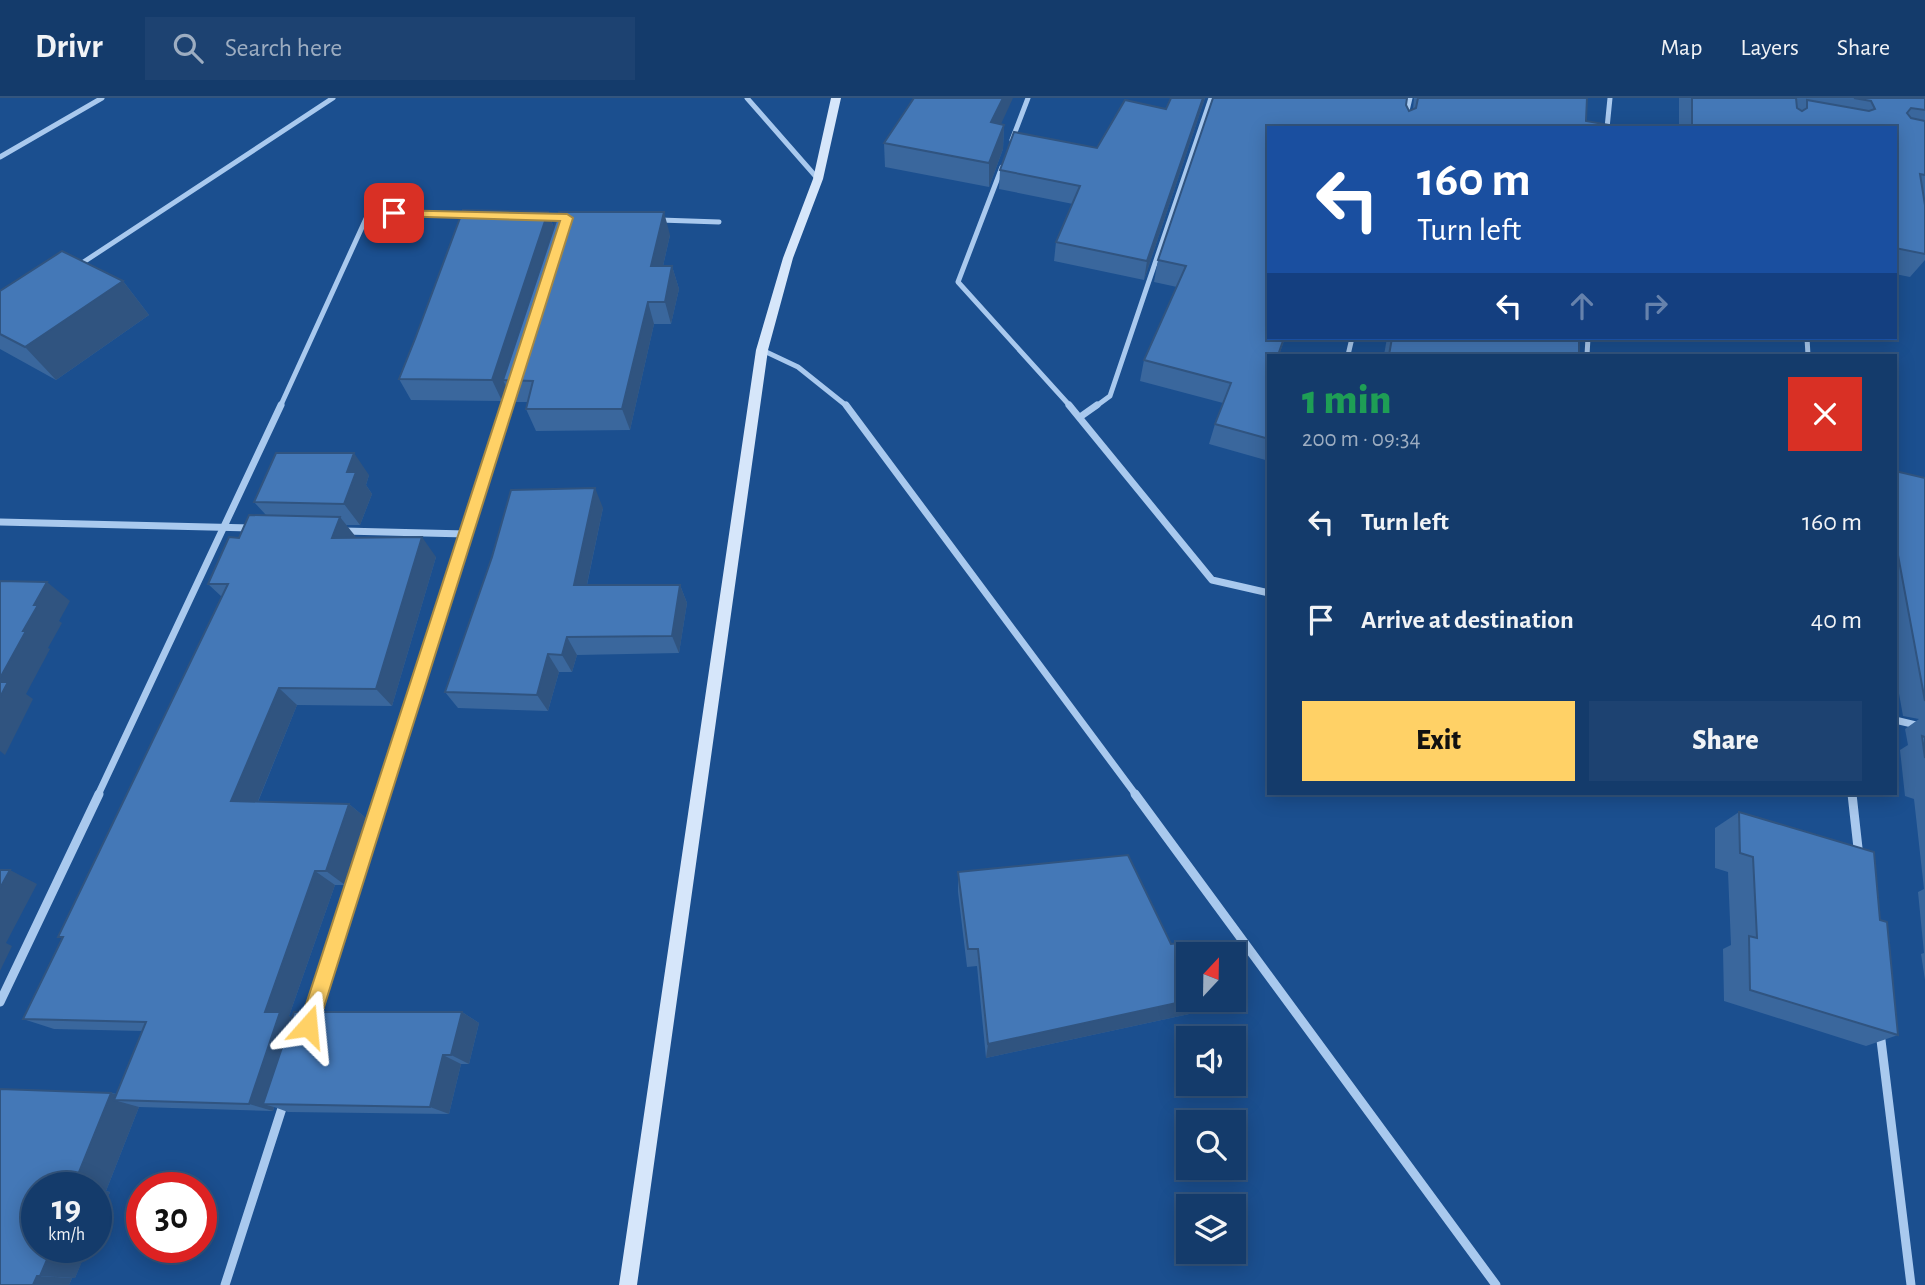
<!DOCTYPE html>
<html lang="en">
<head>
<meta charset="utf-8">
<style>
  :root { --surface:#143b6b; --page:#1d4271; --text:#f1f3f6; --muted:#9dadc1; --line:#33557e; --accent:#ffd166 }
  body { margin:0; font-family:"Alegreya Sans",sans-serif; background:var(--page); color:var(--text); height:100vh; display:flex; flex-direction:column; font-size:26px; white-space:nowrap }
  * { box-sizing:border-box; margin:0 }
  p { font-size:23px; color:var(--muted) }
  .icon { flex:none; width:38px; height:38px; fill:none; stroke:currentColor; stroke-width:2; stroke-linecap:round; stroke-linejoin:round }
  .map { position:relative; flex:1; overflow:hidden }
  .panel { position:absolute; left:1267px; top:256px; width:630px; height:441px; display:flex; flex-direction:column; background:var(--surface); border-radius:0px; box-shadow:0 4px 18px #0003,0 0 0 2px var(--line) }
  .panel>* { flex:none }
  .top-card { position:absolute; left:1267px; top:28px; width:630px; height:214px; border-radius:0px; box-shadow:0 4px 18px #0003,0 0 0 2px var(--line); background:#1a4fa0; color:#fff; overflow:hidden }
  .needle { width:46px; rotate:22deg }
  .buttons { position:absolute; left:1176px; top:844px; display:grid; gap:14px }
  .buttons a { display:grid; place-items:center; width:70px; height:70px; border-radius:0px; background:var(--surface); box-shadow:0 4px 18px #0003,0 0 0 2px var(--line); font-size:35px }
  .speed { position:absolute; left:21px; top:1074px; display:flex; gap:14px; font-size:35px; font-weight:700; text-align:center }
  .speed>* { display:grid; place-content:center; width:91px; height:91px; border-radius:50%; background:var(--surface); box-shadow:0 4px 18px #0003,0 0 0 2px var(--line); line-height:1 }
  .speed small { font-size:18px; font-weight:400 }
  .speed .limit { border:10px solid #d22; background:#fff; color:#111 }
  .pin { position:absolute; display:grid; place-items:center; width:60px; height:60px; color:#fff; margin:-30px; border-radius:14px; box-shadow:0 4px 10px #0006 }
  .me { position:absolute; width:77px; margin:-38px; rotate:18deg; stroke-linejoin:round; filter:drop-shadow(0 0 5px #0008) }
  .turn { display:flex; align-items:center; gap:24px; height:147px; padding:0 35px; font-size:32px }
  .turn .icon { width:91px; height:91px; stroke-width:2.5 }
  .turn b { display:block; font-size:49px; line-height:60px }
  .lanes { display:flex; align-items:center; height:66px; padding:0 35px; background:#0003; justify-content:center; gap:35px; direction:ltr }
  .lanes .off { opacity:.35 }
  .round { display:grid; place-items:center; flex:none; width:74px; height:74px; border-radius:0px; background:var(--page) }
  .head { display:flex; align-items:center; justify-content:space-between; height:119px; padding:0 35px }
  h1 { font-size:42px; font-weight:800; line-height:52px; color:#1e9e55 }
  .button { display:flex; gap:14px; margin-top:auto; padding:14px 35px }
  .button a { flex:1; height:80px; border-radius:0px; background:var(--accent); color:#111; font-size:28px; font-weight:800; line-height:80px; text-align:center }
  .button a+a { background:var(--page); color:var(--text) }
  ul { padding:0; list-style:none }
  li { display:flex; align-items:center; gap:21px; height:98px; padding:0 35px }
  li div { flex:1 }
  li b { display:block; font-size:26px }
  li em { font-style:normal }
  header { display:flex; align-items:center; gap:42px; box-sizing:border-box; height:98px; padding:0 35px; background:var(--surface); border-bottom:2px solid var(--line) }
  header strong { font-size:33px }
  nav { display:flex; gap:38px; margin-inline-start:auto; font-size:24px }
  .search { width:490px; height:63px; background:var(--page); display:flex; align-items:center; gap:18px; box-sizing:border-box; padding:0 24px; border-radius:0px; color:var(--muted); font-size:26px }
  .map>svg:first-child { display:block }
  .lines { fill:none; stroke-linecap:round; stroke-linejoin:round }
  .street-far2 { stroke:#a9c9ee; stroke-width:5 }
  .street-far1 { stroke:#a9c9ee; stroke-width:7 }
  .street { stroke:#a9c9ee; stroke-width:9 }
  .secondary { fill:#d6e6fa; fill-rule:evenodd }
  .wall { fill:#3a679d }
  .shaded-wall { fill:#305480 }
  .building { fill:#4478b7; stroke:#305480; stroke-width:2 }
  .route { fill:#ffd166; stroke:#a68842; stroke-width:2 }
</style>
</head>
<body>
<header>
<strong>Drivr</strong>
<div class="search"><svg class="icon" aria-label="search" viewBox="0 0 24 24"><circle cx="10" cy="10" r="6"/><path d="M15 15l6 6"/></svg>Search here</div>
<nav><a>Map</a><a>Layers</a><a>Share</a></nav>
</header>
<div class="map">
<svg width="1925" height="1187" viewBox="0 0 1925 1187">
  <rect width="100%" height="100%" fill="#1b4f8f"/>
  <g class="lines">
    <g class="street-far2">
      <polyline points="747,0 818,81"/>
      <polyline points="1403,30 1410,0"/>
      <polyline points="1607,30 1610,0"/>
      <polyline points="1012,42 1028,0"/>
      <polyline points="0,59 102,0"/>
      <polyline points="1002,69 958,184 1071,309"/>
      <polyline points="660,122 719,124"/>
      <polyline points="76,169 333,0"/>
      <polyline points="1807,240 1808,257"/>
      <polyline points="762,252 798,269 848,309"/>
      <polyline points="1348,257 1352,240"/>
      <polyline points="1587,257 1588,240"/>
      <polyline points="280,309 369,114 469,117"/>
      <polyline points="507,309 513,290"/>
      <polyline points="1095,309 1110,298 1211,0"/>
    </g>
    <g class="street-far1">
      <polyline points="846,307 1136,697"/>
      <polyline points="1069,307 1212,482 1269,495"/>
      <polyline points="1080,319 1097,307"/>
      <polyline points="0,424 251,430"/>
      <polyline points="344,433 466,436"/>
      <polyline points="1895,622 1925,629"/>
      <polyline points="98,697 281,307"/>
      <polyline points="382,697 508,307"/>
    </g>
    <g class="street">
      <polyline points="1135,696 1496,1187"/>
      <polyline points="1852,696 1859,759"/>
      <polyline points="0,904 99,696"/>
      <polyline points="310,922 383,696"/>
      <polyline points="1880,934 1911,1187"/>
      <polyline points="225,1187 284,1004"/>
    </g>
    <polygon class="secondary" points="831,0 841,0 823,81 793,160 768,252 637,1187 619,1187 756,252 783,160 813,81"/>
  </g>
  <g class="wall">
    <polygon points="1205,0 1144,182 1054,163 1056,144 1073,106 999,91 1000,72 1097,50 1166,11"/>
    <polygon points="1213,0 1407,0 1406,7 1409,13 1413,11 1414,0 1587,0 1586,23 1626,30 1269,30 1269,240 1285,240 1279,257 1269,257 1269,363 1209,346 1215,326 1223,305 1140,283 1144,262 1177,189 1154,184 1158,162"/>
    <polygon points="1679,0 1925,0 1925,162 1910,179 1895,176 1895,30 1679,30"/>
    <polygon points="1001,26 1004,27 1003,51 989,89 885,69 884,45"/>
    <polygon points="548,114 554,130 670,137 663,168 672,168 679,191 671,226 654,226 630,332 536,333 526,311 528,304 513,304 507,290 502,303 411,302 399,281"/>
    <polygon points="123,183 149,217 56,282 0,251 0,193"/>
    <polygon points="1387,240 1579,240 1579,257 1384,257"/>
    <polygon points="1895,373 1925,380 1925,882 1921,856 1924,855 1918,794 1924,791 1914,701 1905,698 1900,652 1908,647 1905,631 1919,621 1903,618 1895,573"/>
    <polygon points="369,377 366,387 372,396 360,427 346,427 355,440 436,459 392,608 297,607 258,704 349,706 367,721 345,787 335,787 289,918 292,920 462,914 479,925 469,966 461,966 449,1016 288,1014 274,1009 273,1013 139,1009 106,1093 110,1094 75,1180 72,1180 69,1187 0,1187 111,995 117,996 142,933 54,931 23,921 62,840 58,839 222,499 208,486 239,440 266,417 254,404"/>
    <polygon points="603,410 587,487 680,487 687,505 679,555 577,557 572,574 559,574 548,613 458,610 445,594"/>
    <polygon points="1739,714 1880,822 1898,937 1866,948 1724,903 1723,851 1731,847 1728,774 1715,770 1715,730"/>
    <polygon points="958,774 1188,901 1224,901 1217,910 986,960 977,868 967,869 958,794"/>
  </g>
  <g class="shaded-wall">
    <polygon points="1003,0 1013,0 991,48 991,24"/>
    <polygon points="1203,0 1205,0 1144,182 1147,163"/>
    <polygon points="1004,27 1003,51 989,89 989,65"/>
    <polygon points="548,114 556,136 503,282 507,290 502,303 492,282"/>
    <polygon points="664,114 670,137 658,190 651,168"/>
    <polygon points="672,168 679,191 671,226 665,204"/>
    <polygon points="123,183 149,217 56,282 25,249"/>
    <polygon points="648,204 654,226 630,332 622,311"/>
    <polygon points="354,355 369,377 366,387 372,396 360,427 344,406 347,374"/>
    <polygon points="595,390 603,410 583,505 574,487"/>
    <polygon points="340,419 356,439 332,440"/>
    <polygon points="422,439 436,459 392,608 376,591"/>
    <polygon points="47,484 70,503 59,523 62,525 48,550 50,551 26,596 33,601 5,657 0,653 0,580 23,533 34,507"/>
    <polygon points="680,487 687,505 679,555 672,538"/>
    <polygon points="567,539 577,557 572,574 562,557"/>
    <polygon points="548,556 559,574 548,613 537,597"/>
    <polygon points="279,590 297,607 252,718 231,703"/>
    <polygon points="349,706 367,721 345,787 326,773"/>
    <polygon points="10,772 37,786 6,845 12,848 0,873 0,790"/>
    <polygon points="315,773 335,787 289,918 302,924 263,1006 274,1009 273,1013 249,1006 265,914"/>
    <polygon points="1195,901 1224,901 1217,910 986,960 988,946"/>
    <polygon points="462,914 479,925 469,966 451,957"/>
    <polygon points="443,957 461,966 449,1016 430,1009"/>
    <polygon points="111,995 141,1003 114,1002 139,1009 106,1093 110,1094 96,1128 96,1090 77,1090 73,1089"/>
    <polygon points="52,1150 88,1150 75,1180 40,1178"/>
    <polygon points="37,1178 72,1180 69,1187 33,1187"/>
  </g>
  <g class="building">
    <polygon points="914,0 1003,0 991,24 1004,27 989,65 884,45"/>
    <polygon points="1171,0 1203,0 1147,163 1056,144 1080,88 1000,72 1014,34 1097,50 1125,2 1166,11"/>
    <polygon points="1213,0 1407,0 1406,7 1409,13 1416,10 1418,0 1587,0 1586,23 1626,30 1269,30 1269,240 1284,240 1278,257 1269,257 1269,341 1215,326 1231,285 1144,262 1186,168 1158,162"/>
    <polygon points="1692,0 1796,0 1797,10 1802,13 1807,10 1807,2 1869,13 1875,11 1871,3 1854,0 1925,0 1925,12 1911,10 1907,15 1911,20 1925,23 1925,77 1920,76 1925,107 1925,156 1895,150 1895,30 1692,30"/>
    <polygon points="463,112 548,114 492,282 399,281 415,241"/>
    <polygon points="559,114 664,114 651,168 672,168 665,204 648,204 622,311 526,311 533,283 503,282"/>
    <polygon points="62,153 123,183 25,249 0,236 0,193"/>
    <polygon points="1392,240 1579,240 1579,257 1389,257"/>
    <polygon points="276,355 354,355 347,374 356,374 344,406 254,404"/>
    <polygon points="1895,373 1925,380 1925,603 1895,441"/>
    <polygon points="595,390 574,487 680,487 672,538 567,539 562,557 548,556 537,597 445,594 492,459 511,392"/>
    <polygon points="249,417 340,419 332,440 422,439 376,591 279,590 231,703 349,706 326,773 315,773 265,914 280,914 249,1006 114,1002 146,924 23,921 63,839 58,839 228,486 208,486 229,439 239,440"/>
    <polygon points="0,483 47,484 34,507 38,507 23,533 26,533 0,580"/>
    <polygon points="0,584 8,584 0,599"/>
    <polygon points="1922,638 1925,639 1925,660"/>
    <polygon points="1739,714 1874,754 1880,822 1887,824 1898,937 1750,892 1749,838 1757,840 1753,759 1740,755"/>
    <polygon points="1128,757 1171,846 1198,843 1206,856 1188,856 1188,901 1195,901 988,946 978,851 968,851 958,774"/>
    <polygon points="0,772 10,772 0,790"/>
    <polygon points="294,914 462,914 451,957 443,957 430,1009 263,1006"/>
    <polygon points="0,991 111,995 73,1089 78,1089 77,1090 37,1090 37,1150 52,1150 40,1178 37,1178 33,1187 0,1187"/>
  </g>
  <polygon class="route" points="389,112 567,116 573,120 318,928 315,935 308,937 302,935 299,928 560,123 394,118 389,117"/>
</svg>
<div class="buttons">
<a><svg class="needle" viewBox="-14 -14 28 28"><path d="M0-13l5 13h-10z" fill="#e53935"/><path d="M0 13l5-13h-10z" fill="#9dadc1"/></svg></a>
<a><svg class="icon" aria-label="sound" viewBox="0 0 24 24"><path d="M4 9h4l5-4v14l-5-4H4zM17 9q2 3 0 6"/></svg></a>
<a><svg class="icon" aria-label="search" viewBox="0 0 24 24"><circle cx="10" cy="10" r="6"/><path d="M15 15l6 6"/></svg></a>
<a><svg class="icon" aria-label="layers" viewBox="0 0 24 24"><path d="M12 4l9 5-9 5-9-5zM3 14l9 5 9-5"/></svg></a>
</div>
<div class="speed"><div>19<small>km/h</small></div><div class="limit">30</div></div>
<div class="pin" style="left:394px;top:115px;background:#d93025"><svg class="icon" aria-label="arrive" viewBox="0 0 24 24"><path d="M6 21V4h12l-3 4 3 4H6"/></svg></div>
<svg class="me" style="left:308px;top:928px" viewBox="-20 -20 40 40"><path d="M0-17L14 15 0 8-14 15z" fill="#ffd166" stroke="#fff" stroke-width="4"/></svg>
<div class="top-card">
<div class="turn"><svg class="icon" aria-label="left" viewBox="0 0 24 24"><path d="M17 20v-9H6M10 6l-5 5 5 5"/></svg><div><b>160 m</b>Turn left</div></div>
<div class="lanes"><svg class="icon" aria-label="left" viewBox="0 0 24 24"><path d="M17 20v-9H6M10 6l-5 5 5 5"/></svg><svg class="icon off" aria-label="ahead" viewBox="0 0 24 24"><path d="M12 20V5M6 11l6-6 6 6"/></svg><svg class="icon off" aria-label="right" viewBox="0 0 24 24"><path d="M7 20v-9h11M14 6l5 5-5 5"/></svg></div>
</div>
<section class="panel">
<div class="head"><div><h1>1 min</h1><p>200 m · 09:34</p></div><a class="round" style="background:#d93025;color:#fff"><svg class="icon" aria-label="close" viewBox="0 0 24 24"><path d="M6 6l12 12M18 6L6 18"/></svg></a></div>
<ul>
<li><svg class="icon" aria-label="left" viewBox="0 0 24 24"><path d="M17 20v-9H6M10 6l-5 5 5 5"/></svg><div><b>Turn left</b></div><em>160 m</em></li>
<li><svg class="icon" aria-label="arrive" viewBox="0 0 24 24"><path d="M6 21V4h12l-3 4 3 4H6"/></svg><div><b>Arrive at destination</b></div><em>40 m</em></li>
</ul>
<div class="button"><a>Exit</a><a>Share</a></div>
</section>
</div>
</body>
</html>
